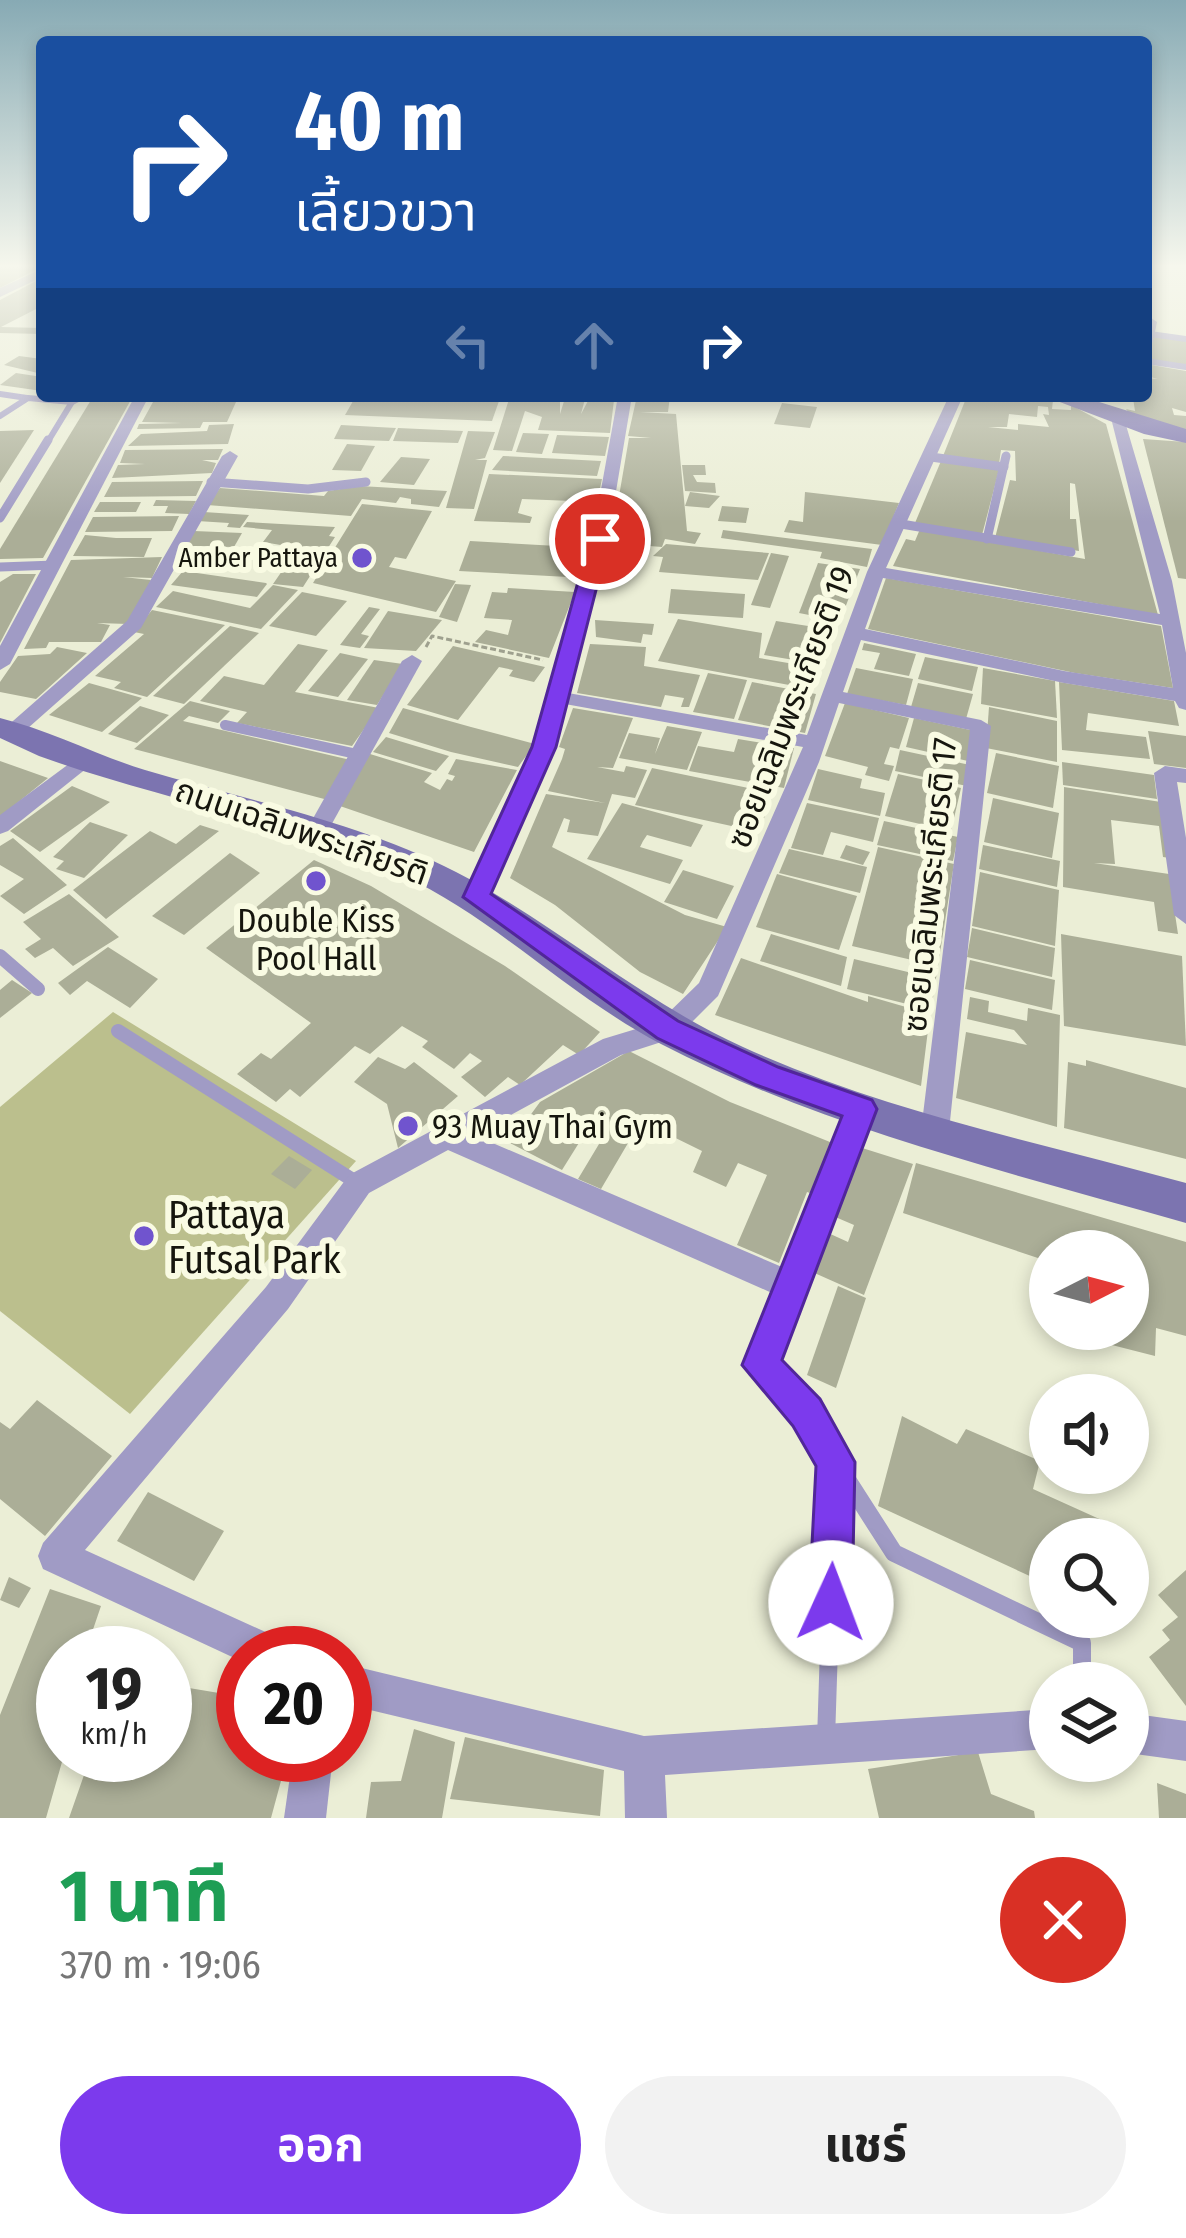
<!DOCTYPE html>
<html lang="th">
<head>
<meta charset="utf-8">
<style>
  :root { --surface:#fff; --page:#f2f2f2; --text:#222; --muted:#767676; --accent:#7c3aed }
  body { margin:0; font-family:"Fira Sans Condensed","Noto Sans Thai",sans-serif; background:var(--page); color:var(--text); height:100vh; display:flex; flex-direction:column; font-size:45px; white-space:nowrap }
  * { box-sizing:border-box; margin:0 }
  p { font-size:39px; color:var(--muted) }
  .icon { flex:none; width:66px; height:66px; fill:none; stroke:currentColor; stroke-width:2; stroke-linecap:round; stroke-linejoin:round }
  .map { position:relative; height:1818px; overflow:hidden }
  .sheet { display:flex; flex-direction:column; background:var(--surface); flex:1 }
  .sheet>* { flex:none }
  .hud { position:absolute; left:36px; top:36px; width:1116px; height:366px; border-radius:12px; box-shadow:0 6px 18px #0003; background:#1a4fa0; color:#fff; overflow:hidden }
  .needle { width:78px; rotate:84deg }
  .buttons { position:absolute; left:1029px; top:1230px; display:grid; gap:24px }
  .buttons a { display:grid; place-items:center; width:120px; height:120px; border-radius:50%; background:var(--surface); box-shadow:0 6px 18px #0003; font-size:60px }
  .speed { position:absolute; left:36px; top:1626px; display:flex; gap:24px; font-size:60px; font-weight:700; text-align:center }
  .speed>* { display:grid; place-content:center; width:156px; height:156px; border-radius:50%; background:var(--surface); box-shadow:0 6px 18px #0003; line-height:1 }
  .speed small { font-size:30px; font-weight:400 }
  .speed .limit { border:18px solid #d22; background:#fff; color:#111 }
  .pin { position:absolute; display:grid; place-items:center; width:102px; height:102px; color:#fff; margin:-51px; border:6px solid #fff; border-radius:50%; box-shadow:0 3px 12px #0007 }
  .me { position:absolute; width:132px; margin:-66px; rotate:2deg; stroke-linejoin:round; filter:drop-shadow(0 0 9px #0008) }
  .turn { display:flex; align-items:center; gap:42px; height:252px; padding:0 60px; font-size:54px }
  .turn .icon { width:156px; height:156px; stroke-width:2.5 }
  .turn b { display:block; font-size:84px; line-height:102px }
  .lanes { display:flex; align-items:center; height:114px; padding:0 60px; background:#0003; justify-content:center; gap:60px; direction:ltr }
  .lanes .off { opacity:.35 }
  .round { display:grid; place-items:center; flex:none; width:126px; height:126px; border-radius:63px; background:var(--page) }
  .overview { display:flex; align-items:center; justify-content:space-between; height:204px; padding:0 60px }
  h1 { font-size:72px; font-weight:700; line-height:90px; color:#1e9e55 }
  .action { display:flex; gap:24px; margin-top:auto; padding:24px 60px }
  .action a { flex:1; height:138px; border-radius:72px; background:var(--accent); color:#fff; font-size:48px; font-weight:700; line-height:138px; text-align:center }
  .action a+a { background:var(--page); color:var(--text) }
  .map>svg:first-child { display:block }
  .green { fill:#bbbf8d }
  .building { fill:#abae97; fill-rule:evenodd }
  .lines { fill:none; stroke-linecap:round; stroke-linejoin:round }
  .path { stroke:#9ea08e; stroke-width:3; stroke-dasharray:6 3; stroke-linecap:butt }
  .lane-far4 { stroke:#a09bc5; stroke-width:6 }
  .lane-far3 { stroke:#a09bc5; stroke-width:9 }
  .lane-far2 { stroke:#a09bc5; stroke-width:10 }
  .lane-far1 { stroke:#a09bc5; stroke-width:14 }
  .lane { stroke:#a09bc5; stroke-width:18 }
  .street { fill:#a09bc5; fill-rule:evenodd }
  .secondary { fill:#7c74b0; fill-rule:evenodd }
  .route { fill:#7c3aed; stroke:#51269a; stroke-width:3 }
  .poi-dot { fill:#7054ce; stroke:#f9fbe3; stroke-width:4.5 }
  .labels { text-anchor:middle; stroke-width:12; stroke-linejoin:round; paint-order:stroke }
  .far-poi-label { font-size:27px; fill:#16160e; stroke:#f9fbe3; text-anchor:end }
  .street-label { font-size:33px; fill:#16160e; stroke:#f9fbe3 }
  .poi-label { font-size:33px; fill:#16160e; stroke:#f9fbe3 }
  .near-poi-label { font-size:39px; fill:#16160e; stroke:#f9fbe3; text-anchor:start }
</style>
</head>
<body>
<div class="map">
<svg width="1186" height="1818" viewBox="0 0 1186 1818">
  <rect width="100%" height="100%" fill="#ebeed6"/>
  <polygon class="green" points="113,1012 356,1161 130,1414 0,1311 0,1107"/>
  <g class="building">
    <polygon points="0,267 41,267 0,288"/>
    <polygon points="42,278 42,306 1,327 42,328 42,334 0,333 0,300"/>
    <polygon points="1154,337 1186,341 1186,365 1146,359"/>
    <polygon points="19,356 42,359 42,374 4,365"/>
    <polygon points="1146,364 1186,371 1186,412 1172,408 1174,415 1186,416 1186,431 1135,421 1126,409 1135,411 1133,398 1146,396 1146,378 1158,379 1146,376"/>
    <polygon points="16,373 42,377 42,391 0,385"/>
    <polygon points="99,396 133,396 43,558 0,559 0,549 91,400"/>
    <polygon points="356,396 368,396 499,401 492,421 345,415"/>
    <polygon points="510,396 560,398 560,414 565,398 585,399 581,414 589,399 614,400 610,433 538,430 542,417 525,411 512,451 493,450"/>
    <polygon points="637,396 670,396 668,412 640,412 676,414 687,531 701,533 695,544 665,539 662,547 611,543 629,438 651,438 628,436"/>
    <path d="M967 396 1053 400 1052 409 1071 410V405L1106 424 1158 615 893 566 906 539 915 541 920 529 1085 559 1075 484 1070 483V519H1076L1079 551 995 538 1010 480 1016 481 1015 451 1001 450 999 464 943 456ZM1038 406 1048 407 1049 415 1043 414 1049 427 1018 424V430L988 427H1007L1009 414 1037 417Z"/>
    <polygon points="153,402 236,402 227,422 203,422 200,428 137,429 139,424 182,423 142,422"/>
    <polygon points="782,403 817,407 810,428 774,424"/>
    <polygon points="234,424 228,444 128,446 141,434 207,431 209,425"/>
    <polygon points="341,425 396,428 389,441 334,439"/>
    <polygon points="398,428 463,431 458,443 393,441"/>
    <polygon points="34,430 0,483 0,431"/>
    <polygon points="468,431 495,432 485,458 475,460 487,460 474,509 446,508"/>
    <polygon points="523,433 549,434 542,454 516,452"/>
    <polygon points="557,435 609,437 605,456 552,453"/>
    <polygon points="1143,439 1186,442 1186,579 1178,578"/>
    <polygon points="347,444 375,446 361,471 332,470"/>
    <polygon points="223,449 218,460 202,460 216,463 212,473 112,478 118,465 145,464 120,463 125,450"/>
    <polygon points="503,456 601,461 597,476 492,470"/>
    <polygon points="401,457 430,459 414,485 380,482"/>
    <polygon points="941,461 999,470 982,535 915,523"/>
    <polygon points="682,465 705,465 706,475 693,475 697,482 715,483 716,493 685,491"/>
    <polygon points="489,474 602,479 597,502 522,499 518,513 532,517 530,523 474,521"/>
    <polygon points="203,481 196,496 104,497 112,482"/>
    <polygon points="360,486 447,491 439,507 411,504 411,499 400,497 396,503 362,499 351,516 207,505 220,488 324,496 328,491"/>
    <polygon points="690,492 720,496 709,508 685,506"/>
    <polygon points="805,492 899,503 882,545 784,532 789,520 803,522"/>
    <polygon points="156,500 196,501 189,514 165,513 168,506 153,506"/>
    <polygon points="100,502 141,502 136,512 94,512"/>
    <polygon points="362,504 432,511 406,559 395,557 389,567 456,581 436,612 313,583"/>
    <polygon points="722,506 749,508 746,523 718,521"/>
    <polygon points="204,512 249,515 240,528 227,527 229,523 197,521"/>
    <polygon points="179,516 172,531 85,532 93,517"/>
    <polygon points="247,522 335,527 329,536 335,537 303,587 273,584 298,548 263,542 272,530 243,527"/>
    <polygon points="723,530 872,549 867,567 820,558 822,552 721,538"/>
    <polygon points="194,531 242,533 234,547 185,546"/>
    <polygon points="85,535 116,538 152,538 144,557 73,556"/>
    <polygon points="470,541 575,547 568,577 459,571"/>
    <polygon points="666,544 769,553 758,580 659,572 663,557 653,556"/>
    <polygon points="771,553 789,556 770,608 751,605"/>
    <polygon points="162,557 152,578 123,577 151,580 128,624 97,623 110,625 101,642 49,642 46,648 24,649 71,560"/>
    <polygon points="818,563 860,569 840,621 799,613"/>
    <polygon points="183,571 266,583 267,584 257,597 171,585"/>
    <polygon points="13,574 36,574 0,643 0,582"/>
    <polygon points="886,578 1161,626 1173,688 1075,673 868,629"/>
    <polygon points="455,584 471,585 457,622 439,617"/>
    <polygon points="273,585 298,590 261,629 156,607 173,591 250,608"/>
    <polygon points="508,588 575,592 549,658 475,642 486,630 508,635 512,620 484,618 492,592 507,593"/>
    <polygon points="671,589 745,594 743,618 668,613"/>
    <polygon points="302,592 347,601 316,636 269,626"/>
    <polygon points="369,607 380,609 361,634 369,636 360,648 340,645"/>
    <polygon points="152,610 225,625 147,697 114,688 121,682 95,676 144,634 134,632"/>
    <polygon points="388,611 442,620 416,651 364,648"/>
    <polygon points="678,619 762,633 759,658 817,668 811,689 658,661"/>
    <polygon points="595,620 654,624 652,635 643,634 641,643 596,637"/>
    <polygon points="776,621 834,630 824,665 764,655"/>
    <polygon points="230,626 259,633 184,704 153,696"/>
    <polygon points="864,643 916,654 909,676 874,669 880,653 862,650"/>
    <polygon points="298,644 328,650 295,692 379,708 352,746 237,723 247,712 200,701 224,676 264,685"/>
    <polygon points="590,644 646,647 644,666 700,675 689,707 681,707 684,698 665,695 661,707 577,693"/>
    <polygon points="453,646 545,667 534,682 509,676 513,670 499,667 458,720 407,705"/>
    <polygon points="57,647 87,653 36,699 0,692 0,682 18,656 50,654"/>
    <polygon points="340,653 368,659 338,697 308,691"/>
    <polygon points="925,657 978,667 972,691 918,679"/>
    <polygon points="374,660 403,664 377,705 347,700"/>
    <polygon points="856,668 913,679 906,705 847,694"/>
    <polygon points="983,668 1055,681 1057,718 981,704"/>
    <polygon points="708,673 747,680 734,719 693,712"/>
    <polygon points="752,682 816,694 805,733 738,720"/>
    <polygon points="1059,682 1174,701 1179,726 1088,713 1086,730 1146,737 1150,759 1062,750"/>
    <polygon points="89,683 114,690 142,698 102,732 49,715"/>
    <polygon points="918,683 973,694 966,719 911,707"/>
    <polygon points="190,701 230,711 218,723 189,716 183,721 355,761 328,800 134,749"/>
    <polygon points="845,703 909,718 899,749 890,747 884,764 894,766 889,781 865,775 868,767 825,756"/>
    <polygon points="140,706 169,715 137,743 108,734"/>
    <polygon points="989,707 1057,721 1057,762 986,748"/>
    <polygon points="403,708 471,727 535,744 518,767 451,752 389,733"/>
    <polygon points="573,708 633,718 613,768 597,767 624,772 626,766 647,770 635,798 612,794 598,836 567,832 570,820 564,818 552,847 685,915 727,927 683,994 640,972 555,905 510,878 546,794 605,803 548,791 562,759 565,749 559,747"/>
    <polygon points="914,718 975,731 968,761 906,747"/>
    <polygon points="667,726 702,732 687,770 619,758 629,733 660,738 655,754"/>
    <polygon points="1148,731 1186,736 1186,768 1154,764"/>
    <polygon points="386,737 449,756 436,771 373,752"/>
    <polygon points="738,739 794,748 784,788 689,771 698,746 734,752"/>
    <polygon points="900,750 970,765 967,786 895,771"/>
    <polygon points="996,753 1059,766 1053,808 987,793"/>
    <polygon points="370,754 432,773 424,782 440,790 447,779 452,781 455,776 448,774 456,759 517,770 474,852 337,805"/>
    <polygon points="0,761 48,778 0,817"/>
    <polygon points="1062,762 1154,775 1157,799 1063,785"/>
    <polygon points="652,768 773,793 759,832 635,805"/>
    <polygon points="818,769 862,779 860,788 885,793 880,816 808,800"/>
    <polygon points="898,774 961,788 951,831 885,816"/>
    <polygon points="72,786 110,802 40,852 10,831"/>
    <polygon points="1064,787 1161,802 1170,858 1163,857 1159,826 1111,820 1115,864 1094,863 1169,874 1178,934 1158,931 1154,902 1063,887"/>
    <polygon points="993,798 1059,813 1052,858 984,842"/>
    <polygon points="622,803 703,825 691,847 647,835 643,841 640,847 683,860 670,884 587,859"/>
    <polygon points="807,803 879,818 873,842 831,832 823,855 791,848"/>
    <polygon points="884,821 958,837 953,861 877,845"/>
    <polygon points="90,822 128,835 84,878 56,869 64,861 53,857"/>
    <polygon points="200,825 219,831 106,919 73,890 150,831 176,844"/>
    <polygon points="13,838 67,885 24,914 0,896 24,879 0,865 0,846"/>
    <polygon points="846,845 870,852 863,865 840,858"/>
    <polygon points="983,845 1060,861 1057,887 979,869"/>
    <polygon points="878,847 954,864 931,1010 847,989 854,959 912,973 912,960 852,946"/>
    <polygon points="789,849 867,867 860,893 779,873"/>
    <polygon points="230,853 260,873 184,935 152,916"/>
    <polygon points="314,860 371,886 505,966 600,1032 579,1055 563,1045 520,1085 508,1077 485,1097 461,1077 482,1061 470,1053 454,1069 422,1047 428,1041 402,1026 370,1054 355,1046 300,1097 290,1089 276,1102 237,1074 261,1053 271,1059 311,1023 206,948"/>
    <polygon points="683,870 734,886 717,919 664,902"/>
    <polygon points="980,872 1059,890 1055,946 972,926"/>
    <polygon points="777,874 857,896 839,950 756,927"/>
    <polygon points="69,894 119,937 73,966 53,948 35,958 25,949 41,939 23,922"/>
    <polygon points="972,928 1055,948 1052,977 967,957"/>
    <polygon points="771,934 847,957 841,986 760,961"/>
    <polygon points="1061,934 1182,956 1186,1046 1064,1026"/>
    <polygon points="108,947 158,979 130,1008 87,981 70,995 58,983"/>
    <polygon points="741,958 868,1002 868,996 930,1014 921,1086 715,1015"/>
    <polygon points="970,960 1055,980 1052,1010 965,989"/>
    <polygon points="12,980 32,993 0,1018 0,990"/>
    <polygon points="970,997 989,1001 988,1012 1027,1021 1028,1008 1060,1015 1057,1127 956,1098 966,1032 1027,1045 1014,1030 967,1019"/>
    <polygon points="629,1051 730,1102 835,1144 816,1195 807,1192 779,1263 737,1245 767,1175 738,1163 726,1187 693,1172 702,1151 641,1121 601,1189 578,1179 608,1129 592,1122 562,1170 510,1143 540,1102"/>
    <polygon points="378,1057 405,1069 414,1062 458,1096 398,1148 387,1104 354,1082"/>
    <polygon points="1086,1060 1186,1088 1186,1159 1064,1128 1068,1062 1086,1066"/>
    <polygon points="859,1147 913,1164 864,1295 810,1271 826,1232 848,1242 854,1225 833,1216"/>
    <polygon points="289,1156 312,1170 295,1189 271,1174"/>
    <polygon points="916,1163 1186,1242 1186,1336 1156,1328 1155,1356 1057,1331 1128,1329 1128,1251 1050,1251 1050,1262 903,1213"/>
    <polygon points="838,1286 866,1298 836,1388 807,1375"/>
    <polygon points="37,1400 112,1456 45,1536 0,1499 0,1422 10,1429"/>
    <polygon points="902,1416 957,1444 966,1429 1040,1461 1033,1489 1106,1522 1105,1539 1050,1539 1045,1583 878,1506"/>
    <polygon points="148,1492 224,1531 194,1581 117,1541"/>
    <polygon points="1186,1570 1186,1706 1149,1657 1170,1640 1162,1630 1178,1617 1158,1595"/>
    <polygon points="9,1577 31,1588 19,1608 0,1600"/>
    <polygon points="50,1589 101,1606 85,1653 63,1653 63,1717 53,1745 63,1745 64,1755 46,1818 0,1818 0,1715"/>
    <polygon points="165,1684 243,1697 243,1755 288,1755 271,1818 69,1818 91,1755 165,1755"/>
    <polygon points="414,1729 455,1742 442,1818 366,1818 371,1782 401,1781"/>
    <polygon points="465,1737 604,1770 600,1816 450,1799"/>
    <polygon points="978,1752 991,1794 1034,1811 1035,1818 879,1818 868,1769"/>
    <polygon points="1157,1783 1186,1794 1186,1818 1159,1818"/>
  </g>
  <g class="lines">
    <polyline class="path" points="426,647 432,636 543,660"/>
    <g class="lane-far4">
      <polyline points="1150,334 1186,339"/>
      <polyline points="1146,361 1186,367"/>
      <polyline points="0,394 27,398"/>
      <polyline points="570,396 625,398"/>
      <polyline points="0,416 28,398 72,402"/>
      <polyline points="47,443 72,402 84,396"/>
    </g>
    <g class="lane-far3">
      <polyline points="931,457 1004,467"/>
      <polyline points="211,482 308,489 366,482"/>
      <polyline points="0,518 48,440"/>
      <polyline points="901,524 1071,552"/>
      <polyline points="987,539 1006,456"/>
      <polyline points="0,567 55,565"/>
    </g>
    <polyline class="lane-far2" points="225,725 361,755"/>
    <g class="lane-far1">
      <polyline points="0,956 38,989"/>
      <polyline points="118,1031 359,1184"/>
    </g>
    <g class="lane">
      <polyline points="762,1366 806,1412 835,1462 826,1740"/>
      <polyline points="837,1464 894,1553 1082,1643 1082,1683"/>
    </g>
    <g class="street">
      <polygon points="42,269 42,277 0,297 0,288"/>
      <polygon points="1151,318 1157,322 1153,342 1146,346 1146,320"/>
      <polygon points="135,396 149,396 10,664 0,670 0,646"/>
      <path d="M618 396H632L608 539 568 693 807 735 867 572 949 396H963L886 568 1160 614 1111 418 1123 415 1172 581 1186 653V710L1179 708 1175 701 1064 683 861 640 843 692 981 720 991 726 949 1131 945 1139 935 1143 925 1139 921 1131 970 730 839 703 819 762 718 996 677 1037 621 1055 474 1135 782 1267 851 1101 861 1097 871 1101 875 1109 773 1376 761 1381 749 1376 745 1365 772 1293 448 1150 369 1193 288 1309 85 1550 281 1639 286 1653H243V1662L43 1569 38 1556 43 1543 266 1287 349 1175 603 1039 659 1022 699 983 803 747 565 704 554 747 489 897 477 905 465 897 534 747 592 539ZM883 578 1162 625 1173 688 1064 671 865 629Z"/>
      <polygon points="230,451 238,456 141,628 19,736 5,736 2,732 5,728 127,621 222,456"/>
      <polygon points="412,655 422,661 329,829 318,837 310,834 307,829 402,661"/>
      <polygon points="85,752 92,754 96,759 92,764 8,831 0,834 0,815"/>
      <polygon points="1165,766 1186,769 1186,783 1177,782 1186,838 1186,924 1174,915 1154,773"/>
      <polygon points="345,1664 644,1736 1050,1709 1050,1749 665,1775 667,1818 625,1818 624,1771 345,1704"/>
      <polygon points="1128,1713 1186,1721 1186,1761 1128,1753"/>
      <polygon points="293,1755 333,1755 326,1818 284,1818"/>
    </g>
    <g class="secondary">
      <polygon points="1044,396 1080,396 1186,429 1186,443 1144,434"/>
      <path d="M0 718C49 730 96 755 145 770 250 801 359 822 456 872 556 924 639 1000 743 1047 883 1111 1038 1142 1186 1183V1223C1009 1172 826 1129 661 1044 569 996 496 919 402 875 287 820 158 799 39 756L0 738Z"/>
    </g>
  </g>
  <linearGradient id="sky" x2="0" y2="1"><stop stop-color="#87aab4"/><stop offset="0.51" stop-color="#f6f7ed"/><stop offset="1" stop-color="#f6f7ed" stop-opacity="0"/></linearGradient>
  <rect width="1186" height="522" fill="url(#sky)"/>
  <polygon class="route" points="600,533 609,539 556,747 491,894 678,1021 778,1067 872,1100 877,1109 782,1360 820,1399 855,1462 852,1603 846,1618 831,1625 816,1618 809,1603 816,1466 793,1426 742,1365 842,1116 756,1085 657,1038 463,897 532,747 590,539"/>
  <g class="poi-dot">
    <circle cx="362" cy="558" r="12"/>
    <circle cx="316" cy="881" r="12"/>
    <circle cx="408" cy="1126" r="12"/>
    <circle cx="144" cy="1236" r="12"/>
  </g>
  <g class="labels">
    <g class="far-poi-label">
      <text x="338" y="567">Amber Pattaya</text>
    </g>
    <g class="street-label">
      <text transform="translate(790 707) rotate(-69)" y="12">ซอยเฉลิมพระเกียรติ 19</text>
      <text transform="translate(302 831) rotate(19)" y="12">ถนนเฉลิมพระเกียรติ</text>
      <text transform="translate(929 885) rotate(-84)" y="12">ซอยเฉลิมพระเกียรติ 17</text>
    </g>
    <g class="poi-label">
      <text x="316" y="932">Double Kiss<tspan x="316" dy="38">Pool Hall</tspan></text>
      <text x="432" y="1138" text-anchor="start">93 Muay Thai Gym</text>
    </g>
    <g class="near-poi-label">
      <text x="168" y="1228">Pattaya<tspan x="168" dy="45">Futsal Park</tspan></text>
    </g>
  </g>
</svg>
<div class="buttons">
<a><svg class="needle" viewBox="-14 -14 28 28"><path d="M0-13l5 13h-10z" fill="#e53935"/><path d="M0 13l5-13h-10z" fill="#767676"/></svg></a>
<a><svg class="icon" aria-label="sound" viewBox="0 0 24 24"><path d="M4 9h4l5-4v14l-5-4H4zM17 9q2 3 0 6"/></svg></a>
<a><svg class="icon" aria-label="search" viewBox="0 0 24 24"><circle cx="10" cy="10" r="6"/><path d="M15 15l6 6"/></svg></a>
<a><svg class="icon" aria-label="layers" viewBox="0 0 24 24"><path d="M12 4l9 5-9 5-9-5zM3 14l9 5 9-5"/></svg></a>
</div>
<div class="speed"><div>19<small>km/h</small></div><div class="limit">20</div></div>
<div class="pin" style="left:600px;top:539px;background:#d93025"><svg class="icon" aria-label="arrive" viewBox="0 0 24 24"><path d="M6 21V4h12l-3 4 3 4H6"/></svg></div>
<svg class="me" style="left:831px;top:1603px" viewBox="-20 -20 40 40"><circle r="19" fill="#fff"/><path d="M0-13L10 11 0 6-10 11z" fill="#7c3aed"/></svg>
<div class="hud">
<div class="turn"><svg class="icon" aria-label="right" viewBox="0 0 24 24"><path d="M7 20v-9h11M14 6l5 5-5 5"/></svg><div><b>40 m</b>เลี้ยวขวา</div></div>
<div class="lanes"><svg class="icon off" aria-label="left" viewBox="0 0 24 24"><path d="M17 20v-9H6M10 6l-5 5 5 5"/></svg><svg class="icon off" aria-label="ahead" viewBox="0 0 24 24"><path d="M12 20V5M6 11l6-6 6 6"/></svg><svg class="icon" aria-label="right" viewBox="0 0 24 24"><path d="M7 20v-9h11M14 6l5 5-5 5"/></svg></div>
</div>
</div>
<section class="sheet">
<div class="overview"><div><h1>1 นาที</h1><p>370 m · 19:06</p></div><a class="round" style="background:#d93025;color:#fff"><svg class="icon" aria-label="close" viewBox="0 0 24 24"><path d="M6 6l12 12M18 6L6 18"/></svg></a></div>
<div class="action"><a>ออก</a><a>แชร์</a></div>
</section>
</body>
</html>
